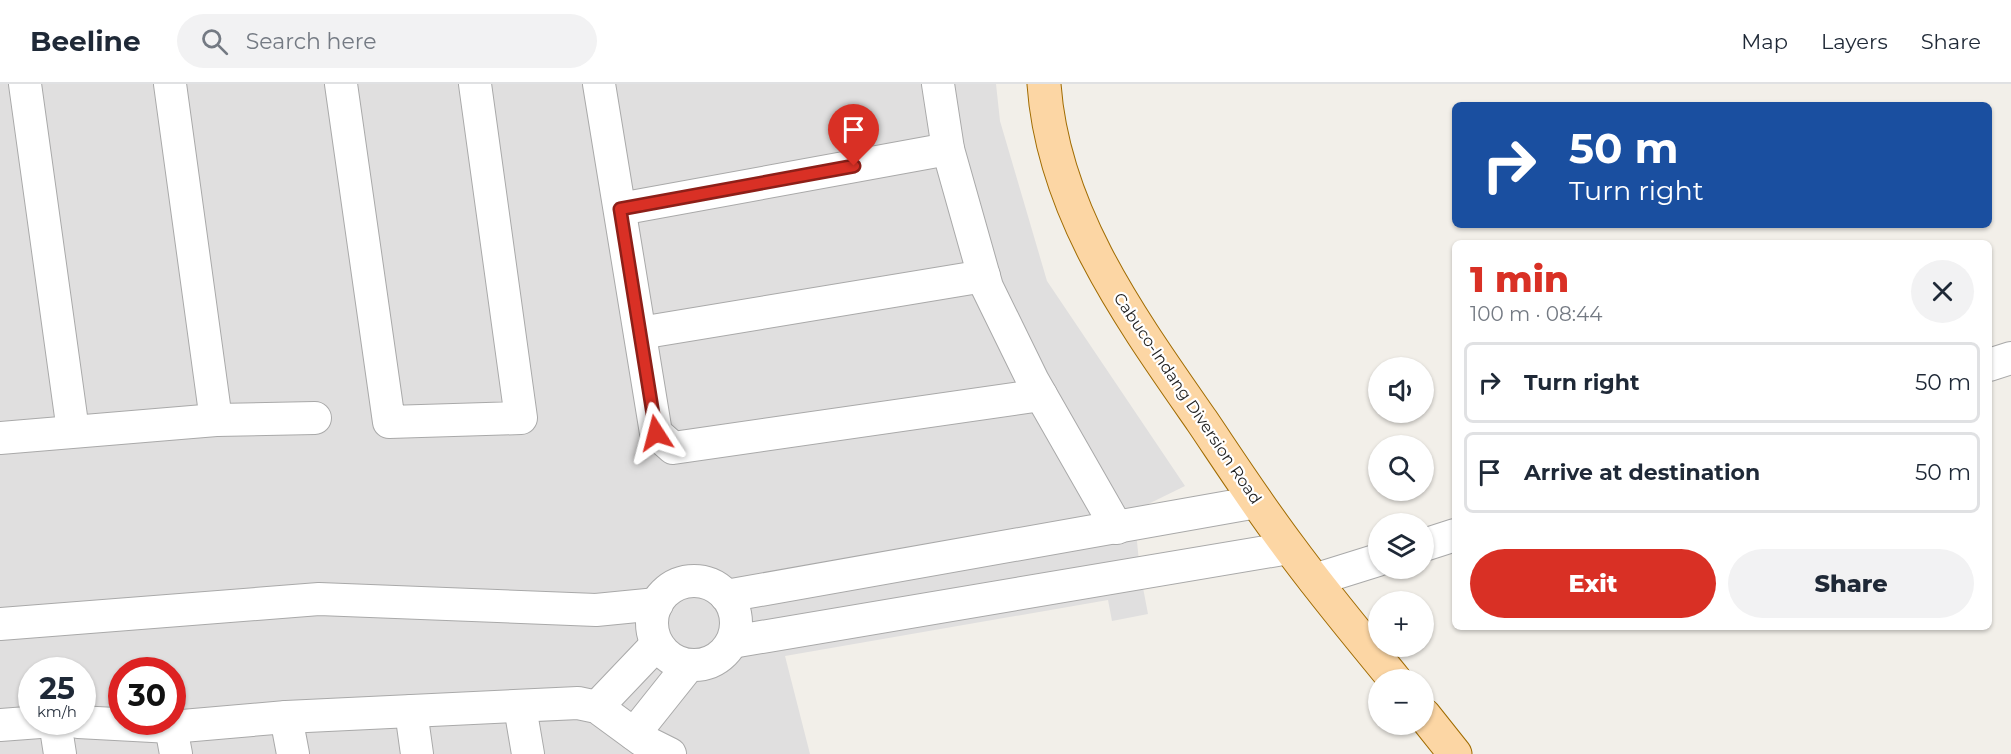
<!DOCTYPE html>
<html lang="en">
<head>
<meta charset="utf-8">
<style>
  :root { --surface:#fff; --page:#f2f2f3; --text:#1f2937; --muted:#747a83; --line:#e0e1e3; --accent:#d93025 }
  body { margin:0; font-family:Montserrat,sans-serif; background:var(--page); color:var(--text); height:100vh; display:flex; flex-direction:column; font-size:22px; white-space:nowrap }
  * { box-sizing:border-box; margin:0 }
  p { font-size:20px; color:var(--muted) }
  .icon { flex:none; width:33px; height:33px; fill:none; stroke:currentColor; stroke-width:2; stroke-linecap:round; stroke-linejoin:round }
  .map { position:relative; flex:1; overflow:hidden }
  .side { position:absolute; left:1452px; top:156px; width:540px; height:390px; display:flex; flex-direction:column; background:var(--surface); border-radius:9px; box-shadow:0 2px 4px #0004 }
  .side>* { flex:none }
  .guide { position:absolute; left:1452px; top:18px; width:540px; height:126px; border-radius:9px; box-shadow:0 2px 4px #0004; background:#1a4fa0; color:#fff; overflow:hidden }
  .buttons { position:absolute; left:1368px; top:273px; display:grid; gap:12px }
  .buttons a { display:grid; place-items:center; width:66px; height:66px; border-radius:50%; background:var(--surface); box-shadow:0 2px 4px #0004; font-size:30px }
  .speed { position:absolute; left:18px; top:573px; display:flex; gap:12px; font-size:30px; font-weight:700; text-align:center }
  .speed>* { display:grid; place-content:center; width:78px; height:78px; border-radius:50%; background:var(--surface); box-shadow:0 2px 4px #0004; line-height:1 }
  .speed small { font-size:15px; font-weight:400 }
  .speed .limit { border:9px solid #d22; background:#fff; color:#111 }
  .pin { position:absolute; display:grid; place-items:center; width:51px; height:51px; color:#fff; margin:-62px -26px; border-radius:50% 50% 50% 0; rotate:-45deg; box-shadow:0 0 6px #0007 }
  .pin .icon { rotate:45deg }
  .me { position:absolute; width:66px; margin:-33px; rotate:351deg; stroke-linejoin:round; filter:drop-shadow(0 0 4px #0008) }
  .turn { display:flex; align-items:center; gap:21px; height:126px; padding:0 18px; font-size:27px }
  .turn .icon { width:78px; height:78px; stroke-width:2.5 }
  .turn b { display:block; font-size:42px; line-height:51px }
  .round { display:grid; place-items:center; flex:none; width:63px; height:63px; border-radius:32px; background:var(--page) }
  .headline { display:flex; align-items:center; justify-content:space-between; height:102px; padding:0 18px }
  h1 { font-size:36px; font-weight:800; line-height:45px; color:var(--accent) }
  .cta { display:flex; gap:12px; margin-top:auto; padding:12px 18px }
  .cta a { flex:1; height:69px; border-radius:36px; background:var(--accent); color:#fff; font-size:24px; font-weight:800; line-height:69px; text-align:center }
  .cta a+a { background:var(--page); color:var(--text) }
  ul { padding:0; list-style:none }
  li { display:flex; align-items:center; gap:18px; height:81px; margin:0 12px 9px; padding:0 6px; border:3px solid var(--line); border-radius:9px }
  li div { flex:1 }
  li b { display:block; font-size:22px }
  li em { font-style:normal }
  header { display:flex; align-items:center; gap:36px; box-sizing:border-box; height:84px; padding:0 30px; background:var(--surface); border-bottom:2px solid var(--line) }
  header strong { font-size:28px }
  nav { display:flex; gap:33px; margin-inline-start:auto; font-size:21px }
  .search { width:420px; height:54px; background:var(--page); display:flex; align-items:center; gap:15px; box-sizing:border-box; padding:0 21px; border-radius:33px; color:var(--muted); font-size:22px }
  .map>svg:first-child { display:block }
  .residential { fill:#e0dfdf; fill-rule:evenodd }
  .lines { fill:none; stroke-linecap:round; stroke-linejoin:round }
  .minor-casing { stroke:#a9a9a9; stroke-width:34 }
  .major-casing { stroke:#a06b00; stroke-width:35 }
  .minor { stroke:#fff; stroke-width:32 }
  .major { stroke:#fcd6a4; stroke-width:33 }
  .route-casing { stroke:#8d1f18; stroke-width:15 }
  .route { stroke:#d93025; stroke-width:10 }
  .labels { text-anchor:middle; stroke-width:4.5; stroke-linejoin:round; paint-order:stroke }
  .street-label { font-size:16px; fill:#222; stroke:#fff }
</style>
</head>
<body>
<header>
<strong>Beeline</strong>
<div class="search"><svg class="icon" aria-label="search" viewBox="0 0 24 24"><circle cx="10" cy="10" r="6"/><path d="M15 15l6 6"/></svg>Search here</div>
<nav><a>Map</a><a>Layers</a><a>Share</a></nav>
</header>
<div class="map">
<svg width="2011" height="670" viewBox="0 0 2011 670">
  <rect width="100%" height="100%" fill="#f2efe9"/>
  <path class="residential" d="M0 0H996L1000 37 1047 197 1185 402 1134 427 1140 488 1148 530 1112 537 1108 516 785 572 810 670H0ZM32 586H82V638H32ZM122 586H172V638H122Z"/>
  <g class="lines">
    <g class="minor-casing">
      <g id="minor">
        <polyline points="25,0 73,347"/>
        <polyline points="170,0 216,336"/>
        <polyline points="341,0 389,338 521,334 475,0"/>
        <polyline points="599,0 656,349 673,364 1041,311"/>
        <polyline points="938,0 948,65 987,203 1033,297 1117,444"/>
        <polyline points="620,125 948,65"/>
        <polyline points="640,249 984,192"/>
        <polyline points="1989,281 2011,274"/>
        <polyline points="0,354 216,336 315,334"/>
        <polyline points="1424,461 1455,451"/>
        <polyline points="1314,496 1378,476"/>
        <circle cx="694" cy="539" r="42"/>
        <polyline points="726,512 1257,418"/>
        <polyline points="0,540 319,515 596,526 657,520"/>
        <polyline points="732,558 1289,464"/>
        <polyline points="520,623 528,670"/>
        <polyline points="597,623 657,560"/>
        <polyline points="411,627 417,670"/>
        <polyline points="286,633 293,670"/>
        <polyline points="55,638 60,670"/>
        <polyline points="78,638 171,643 286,633 578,619 597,623 642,656 670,670"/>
        <polyline points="0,641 40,638"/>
        <polyline points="171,643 176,670"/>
        <polyline points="634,650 689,581"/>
      </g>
    </g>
    <g class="major-casing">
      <g id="major">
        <path d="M1044 0C1053 128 1131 235 1202 337 1231 380 1259 423 1290 464 1323 509 1359 552 1395 596"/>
        <polyline points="1424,631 1455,670"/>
      </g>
    </g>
    <use href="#minor" class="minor"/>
    <use href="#major" class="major"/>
  </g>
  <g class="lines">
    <g class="route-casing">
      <polyline id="route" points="656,349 620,125 854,82"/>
    </g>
    <use href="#route" class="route"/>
  </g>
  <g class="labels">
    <g class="street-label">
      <text transform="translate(1188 314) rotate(56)" y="6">Cabuco-Indang Diversion Road</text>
    </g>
  </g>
</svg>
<div class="buttons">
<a><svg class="icon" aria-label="sound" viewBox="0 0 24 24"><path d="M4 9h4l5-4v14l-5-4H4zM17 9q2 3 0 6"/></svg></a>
<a><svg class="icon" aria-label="search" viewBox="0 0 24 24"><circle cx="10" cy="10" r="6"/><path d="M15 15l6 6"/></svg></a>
<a><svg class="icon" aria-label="layers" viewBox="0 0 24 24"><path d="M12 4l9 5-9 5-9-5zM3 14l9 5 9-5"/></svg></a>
<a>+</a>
<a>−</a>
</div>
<div class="speed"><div>25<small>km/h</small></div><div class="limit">30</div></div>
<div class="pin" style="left:854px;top:82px;background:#d93025"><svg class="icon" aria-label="arrive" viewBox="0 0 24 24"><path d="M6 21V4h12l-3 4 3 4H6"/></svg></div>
<svg class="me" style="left:656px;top:349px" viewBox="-20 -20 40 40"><path d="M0-17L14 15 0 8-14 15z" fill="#d93025" stroke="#fff" stroke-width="4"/></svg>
<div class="guide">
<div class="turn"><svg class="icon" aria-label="right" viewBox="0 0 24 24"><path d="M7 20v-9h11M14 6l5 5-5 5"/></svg><div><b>50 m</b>Turn right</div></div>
</div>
<section class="side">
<div class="headline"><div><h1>1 min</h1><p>100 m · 08:44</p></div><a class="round"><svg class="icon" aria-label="close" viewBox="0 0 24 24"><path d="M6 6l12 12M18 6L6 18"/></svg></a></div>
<ul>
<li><svg class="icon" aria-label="right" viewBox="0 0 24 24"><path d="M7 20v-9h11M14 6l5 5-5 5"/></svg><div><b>Turn right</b></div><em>50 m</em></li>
<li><svg class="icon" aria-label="arrive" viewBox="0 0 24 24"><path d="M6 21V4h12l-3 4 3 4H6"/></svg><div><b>Arrive at destination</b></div><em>50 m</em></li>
</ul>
<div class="cta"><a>Exit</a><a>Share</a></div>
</section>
</div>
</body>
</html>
